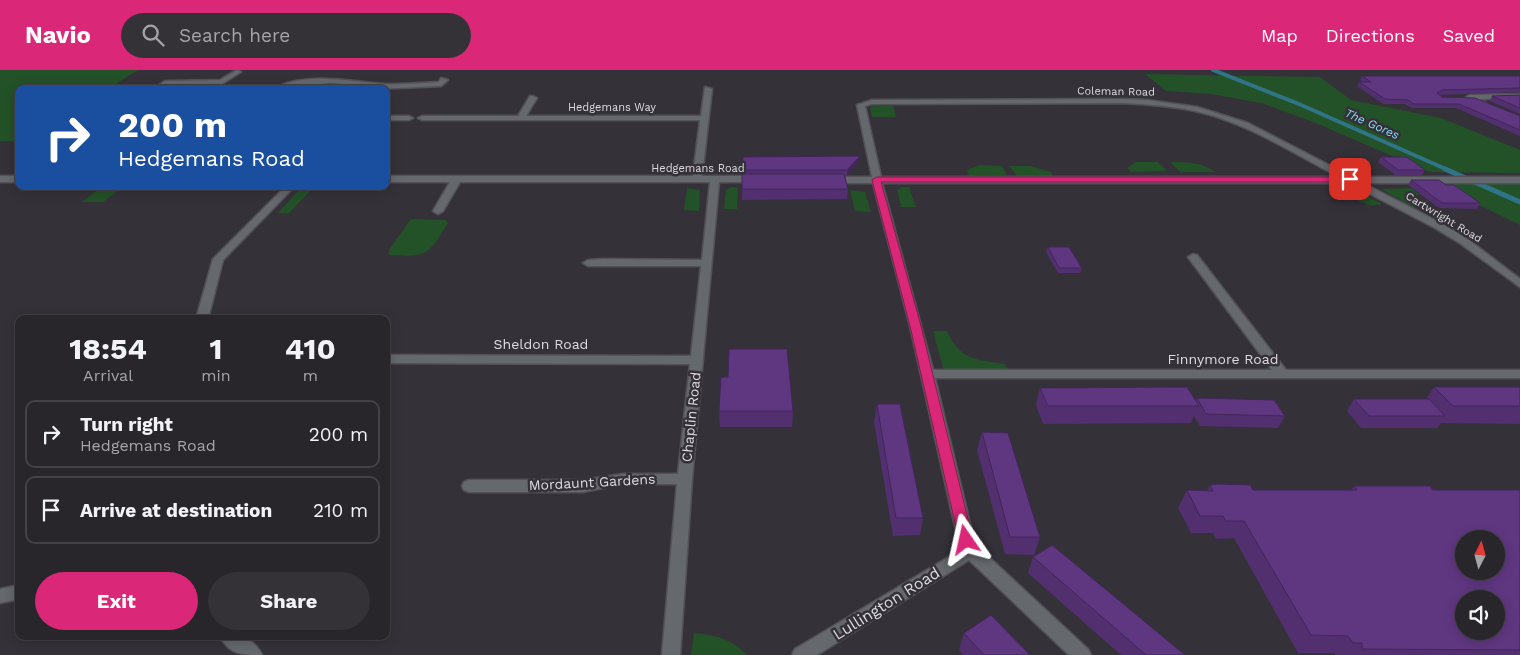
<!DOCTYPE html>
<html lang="en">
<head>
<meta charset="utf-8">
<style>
  :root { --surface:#28252b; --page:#343137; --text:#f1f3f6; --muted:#a5a5a9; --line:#444247; --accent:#db2777 }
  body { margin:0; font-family:"Work Sans",sans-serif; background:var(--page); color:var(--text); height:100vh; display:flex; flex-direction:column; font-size:19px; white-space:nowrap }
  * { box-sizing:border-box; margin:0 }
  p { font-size:16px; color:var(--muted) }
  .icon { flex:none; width:28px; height:28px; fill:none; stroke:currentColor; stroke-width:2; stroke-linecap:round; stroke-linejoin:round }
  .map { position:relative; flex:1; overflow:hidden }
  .panel { position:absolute; left:15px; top:245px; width:375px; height:325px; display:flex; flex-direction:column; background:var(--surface); border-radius:10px; box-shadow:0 2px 12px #0003,0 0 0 1px var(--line) }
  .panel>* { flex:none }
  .guide { position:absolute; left:15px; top:15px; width:375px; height:105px; border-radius:10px; box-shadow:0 2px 12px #0003,0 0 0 1px var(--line); background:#1a4fa0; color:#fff; overflow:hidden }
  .needle { width:32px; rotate:6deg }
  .tools { position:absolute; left:1455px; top:460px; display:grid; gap:10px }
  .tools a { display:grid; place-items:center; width:50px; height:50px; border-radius:50%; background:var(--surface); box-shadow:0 2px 12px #0003,0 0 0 1px var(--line); font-size:25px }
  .pin { position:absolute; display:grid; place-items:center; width:42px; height:42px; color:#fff; margin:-21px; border-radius:10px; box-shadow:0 2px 8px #0006 }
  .me { position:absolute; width:55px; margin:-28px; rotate:349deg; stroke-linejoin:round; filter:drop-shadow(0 0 4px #0008) }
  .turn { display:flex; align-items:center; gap:18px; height:105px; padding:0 20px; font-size:22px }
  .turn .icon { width:65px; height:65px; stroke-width:2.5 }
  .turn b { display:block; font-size:35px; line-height:42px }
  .eta { display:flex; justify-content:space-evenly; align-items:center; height:85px; text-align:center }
  .eta b { font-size:30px; font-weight:700; line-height:35px }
  .button { display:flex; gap:10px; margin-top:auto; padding:10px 20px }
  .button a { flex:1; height:58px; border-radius:30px; background:var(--accent); color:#fff; font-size:20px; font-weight:700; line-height:58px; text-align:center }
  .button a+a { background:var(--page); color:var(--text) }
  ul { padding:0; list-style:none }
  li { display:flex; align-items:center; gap:15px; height:68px; margin:0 10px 8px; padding:0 10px; border:2px solid var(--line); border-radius:10px }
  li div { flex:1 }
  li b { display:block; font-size:19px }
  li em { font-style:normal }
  header { display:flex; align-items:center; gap:30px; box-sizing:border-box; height:70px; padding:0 25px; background:var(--accent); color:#fff }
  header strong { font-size:24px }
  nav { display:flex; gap:28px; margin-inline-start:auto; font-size:18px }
  .search { width:350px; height:45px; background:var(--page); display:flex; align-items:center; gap:12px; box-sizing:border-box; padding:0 18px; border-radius:28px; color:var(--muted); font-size:19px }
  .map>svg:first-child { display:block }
  .green { fill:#235128 }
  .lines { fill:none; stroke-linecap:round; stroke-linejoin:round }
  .stream-far1 { stroke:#307487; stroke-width:4 }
  .stream { stroke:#307487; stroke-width:5 }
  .minor-casing { stroke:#535057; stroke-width:3 }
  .minor { fill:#65686c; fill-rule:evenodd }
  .wall { fill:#522f6f }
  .shaded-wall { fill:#42265a }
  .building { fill:#5f3781; stroke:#42265a; fill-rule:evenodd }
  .route { fill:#db2777; stroke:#8e194d }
  .labels { text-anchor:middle; stroke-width:5; stroke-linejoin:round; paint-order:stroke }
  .far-street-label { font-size:11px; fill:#dddbe0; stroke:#353139 }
  .far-water-label { font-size:12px; font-style:italic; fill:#87dff9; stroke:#353139 }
  .street-label { font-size:14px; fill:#dddbe0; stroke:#353139 }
  .near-street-label { font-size:16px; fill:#dddbe0; stroke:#353139 }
</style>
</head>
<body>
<header>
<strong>Navio</strong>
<div class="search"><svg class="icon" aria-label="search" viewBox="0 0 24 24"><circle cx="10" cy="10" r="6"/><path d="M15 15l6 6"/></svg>Search here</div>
<nav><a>Map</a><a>Directions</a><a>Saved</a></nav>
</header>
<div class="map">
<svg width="1520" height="585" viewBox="0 0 1520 585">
  <rect width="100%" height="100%" fill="#353139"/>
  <g class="green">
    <polygon points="0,0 138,0 108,19 19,19 19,71 0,71"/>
    <polygon points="1145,4 1320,7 1351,30 1441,48 1520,80 1520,103 1429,102 1318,54 1261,33 1211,24 1166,21"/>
    <polygon points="873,36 893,36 896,47 872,47 870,38"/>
    <polygon points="1136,92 1158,92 1167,101 1131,102 1127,98"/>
    <path d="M1170 92C1187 92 1202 92 1215 102H1180Z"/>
    <polygon points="979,95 1002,96 1007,105 969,106 967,100"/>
    <polygon points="1009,96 1031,96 1051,102 1053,106 1017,106"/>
    <polygon points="1446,113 1520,113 1520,155 1475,133"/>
    <polygon points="314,117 289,143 278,143 298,121"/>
    <polygon points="732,117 738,118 737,139 724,139 726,120"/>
    <polygon points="902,117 909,117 916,137 901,137 897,120"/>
    <polygon points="100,118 121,118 103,132 82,132"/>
    <polygon points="687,118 700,120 699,141 684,140"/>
    <path d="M1333 118 1353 119 1382 134C1379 134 1373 136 1370 135 1365 134 1337 121 1333 118Z"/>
    <polygon points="1411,118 1420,125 1404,127 1424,137 1414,138 1381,119"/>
    <polygon points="850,120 865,122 871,142 855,141"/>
    <path d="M414 149 446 150 448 153C428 185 428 188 389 185V180L410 150Z"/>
    <path d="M933 261H947C959 290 978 290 1005 294L1008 302 947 301 943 298Z"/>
    <path d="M694 563C715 565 732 569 747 585H691Z"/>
  </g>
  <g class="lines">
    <polyline class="stream-far1" points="1213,0 1299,34 1448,100"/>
    <polyline class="stream" points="1445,99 1520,132"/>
    <g class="minor-casing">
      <g id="minor">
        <polygon points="237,0 241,2 239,3 222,14 167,15 162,19 153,19 165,11 220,10"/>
        <path d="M441 8 448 10 441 16 377 19 379 17 330 13 274 19C302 1 354 12 385 14 402 15 421 13 439 12Z"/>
        <polygon points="705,17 712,19 702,106 758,106 763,109 758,112 719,112 692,409 680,585 662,585 677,414 623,414 583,422 469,422 464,420 462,416 464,412 469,410 583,410 623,404 678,404 690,294 386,293 386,285 691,286 701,196 588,196 583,193 588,190 603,189 702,190 710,112 460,112 443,141 438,144 433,141 450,112 386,112 386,106 693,106 700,50 422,50 418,48 422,46 518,46 530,26 533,26 537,28 526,46 701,46"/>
        <polygon points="1520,24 1520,28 1480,29 1489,35 1485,37 1466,27 1470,25"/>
        <path d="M1122 29 1147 30 1197 37 1248 53 1352 107H1520V113H1363L1443 154 1469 170 1520 209V217L1461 174 1435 158 1349 113H882L933 300H1272L1188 187 1193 184 1197 185 1286 300H1520V308H935L974 470 978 477 1088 579 1091 585H1069L969 490 817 585H792L795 579 962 479 958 470 910 256 873 113H830L825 110 830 107H872L857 35 872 30ZM1122 33C1146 34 1171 36 1195 41 1246 52 1293 83 1339 107H881L865 36 872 34Z"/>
        <polygon points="386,46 409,46 413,48 409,50 386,50"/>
        <rect x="0" y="106" width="19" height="6"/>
        <polygon points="286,116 295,116 223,190 208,249 196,249 213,189"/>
        <polygon points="19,515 19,529 0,533 0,519"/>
        <path d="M220 566C238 566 253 566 262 585 244 585 229 585 220 566Z"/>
      </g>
    </g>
    <use href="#minor" class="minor"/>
  </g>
  <g class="wall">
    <polygon points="1362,6 1520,6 1520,22 1439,25 1442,27 1520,46 1520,66 1456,38 1412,38 1405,34 1383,34 1357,16 1359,12 1362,12 1360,10"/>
    <polygon points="1520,25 1520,44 1490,31 1492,26"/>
    <polygon points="743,87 859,91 847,105 845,105 848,119 847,129 742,130"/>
    <polygon points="1381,87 1425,100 1422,105 1395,105 1378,92"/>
    <polygon points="1411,110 1446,115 1480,133 1477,139 1439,138 1408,115"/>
    <polygon points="1048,177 1082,198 1080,203 1058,203 1046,182"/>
    <polygon points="1434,317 1520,317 1520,354 1441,353 1437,358 1361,358 1347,341 1354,329 1426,329"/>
    <polygon points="1040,318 1196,331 1197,328 1285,346 1278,358 1200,356 1194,346 1191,353 1043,354 1036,335"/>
    <polygon points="877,334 923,448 920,465 893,466 874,352"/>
    <polygon points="719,341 793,341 792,357 720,357"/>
    <polygon points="982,362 1040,467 1034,485 1005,484 977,380"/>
    <polygon points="1210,415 1253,420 1351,420 1354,416 1433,420 1520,420 1520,585 1335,585 1334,583 1298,583 1234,468 1216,469 1213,463 1191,463 1178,438 1187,420 1207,421"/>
    <polygon points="1033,487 1185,585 1121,585 1028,503"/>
    <polygon points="964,563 1030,585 963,585 959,580"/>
  </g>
  <polygon class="shaded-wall" points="860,86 859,91 847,105 847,100"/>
  <g class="building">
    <polygon points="1362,6 1520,6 1520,18 1442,20 1437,23 1442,27 1475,28 1520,46 1520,60 1459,34 1414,34 1408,30 1385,29 1359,12 1371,12"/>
    <polygon points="1520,25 1520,38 1492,26"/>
    <polygon points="860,86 847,100 742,100 743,87"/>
    <polygon points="1381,87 1407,87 1425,100 1398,100"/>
    <polygon points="742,104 844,104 848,119 742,119"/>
    <polygon points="1411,110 1439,110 1446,115 1454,115 1480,133 1442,133"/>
    <polygon points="1048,177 1069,177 1082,198 1059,198"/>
    <polygon points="729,279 787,279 793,341 719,341 721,307 728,307"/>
    <polygon points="1187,317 1199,336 1048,336 1040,318"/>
    <polygon points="1434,317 1520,317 1520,336 1453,336"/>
    <polygon points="1197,328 1274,330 1285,346 1206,344"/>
    <polygon points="1354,329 1429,329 1445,346 1369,346"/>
    <polygon points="877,334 900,334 923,448 896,448"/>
    <polygon points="982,362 1008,363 1040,467 1010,467"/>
    <path d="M1217 414 1250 415 1253 420H1357L1354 416H1430L1433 420H1520V580L1362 579V573H1353L1348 566 1311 565 1244 451H1226L1223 446H1200L1187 420 1213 421 1210 415ZM1464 469H1496V501H1464ZM1464 529H1496V561H1464Z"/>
    <polygon points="1052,475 1185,585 1146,585 1033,487"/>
    <polygon points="991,545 1030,585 984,585 964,563"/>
  </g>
  <polygon class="route" points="877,107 1350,107 1354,109 1350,112 881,112 921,256 973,470 971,474 961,474 959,470 910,256 872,110"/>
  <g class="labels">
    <g class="far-street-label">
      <text transform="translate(1116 21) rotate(1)" y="4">Coleman Road</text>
      <text x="612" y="41">Hedgemans Way</text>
      <text x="698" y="102">Hedgemans Road</text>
      <text transform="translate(1444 147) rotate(31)" y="4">Cartwright Road</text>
    </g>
    <g class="far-water-label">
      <text transform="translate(1372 54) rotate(24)" y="4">The Gores</text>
    </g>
    <g class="street-label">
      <text x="541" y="279">Sheldon Road</text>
      <text x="1223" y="294">Finnymore Road</text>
      <text transform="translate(691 347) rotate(-84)" y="5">Chaplin Road</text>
      <text transform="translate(592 412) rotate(-3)" y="5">Mordaunt Gardens</text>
    </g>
    <g class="near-street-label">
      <text transform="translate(886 533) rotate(-32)" y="6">Lullington Road</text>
    </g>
  </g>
</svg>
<div class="tools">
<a><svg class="needle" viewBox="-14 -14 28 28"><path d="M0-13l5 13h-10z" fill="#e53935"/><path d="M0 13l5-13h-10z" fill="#a5a5a9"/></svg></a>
<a><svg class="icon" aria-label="sound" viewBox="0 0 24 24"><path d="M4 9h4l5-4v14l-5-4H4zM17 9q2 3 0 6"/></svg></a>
</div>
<div class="pin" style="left:1350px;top:109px;background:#d93025"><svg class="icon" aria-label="arrive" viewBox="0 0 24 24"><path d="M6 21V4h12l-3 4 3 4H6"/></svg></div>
<svg class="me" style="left:966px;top:470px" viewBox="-20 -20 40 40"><path d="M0-17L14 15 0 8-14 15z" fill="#db2777" stroke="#fff" stroke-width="4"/></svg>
<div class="guide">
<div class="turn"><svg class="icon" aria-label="right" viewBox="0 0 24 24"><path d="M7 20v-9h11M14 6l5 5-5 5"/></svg><div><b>200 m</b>Hedgemans Road</div></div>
</div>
<section class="panel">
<div class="eta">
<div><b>18:54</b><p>Arrival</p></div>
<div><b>1</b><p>min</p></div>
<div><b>410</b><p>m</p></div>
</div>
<ul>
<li><svg class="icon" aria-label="right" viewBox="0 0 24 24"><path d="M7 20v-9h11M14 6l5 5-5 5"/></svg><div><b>Turn right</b><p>Hedgemans Road</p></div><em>200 m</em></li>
<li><svg class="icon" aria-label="arrive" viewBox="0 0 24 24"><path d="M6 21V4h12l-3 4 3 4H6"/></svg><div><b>Arrive at destination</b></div><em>210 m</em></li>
</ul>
<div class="button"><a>Exit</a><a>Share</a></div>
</section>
</div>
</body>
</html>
